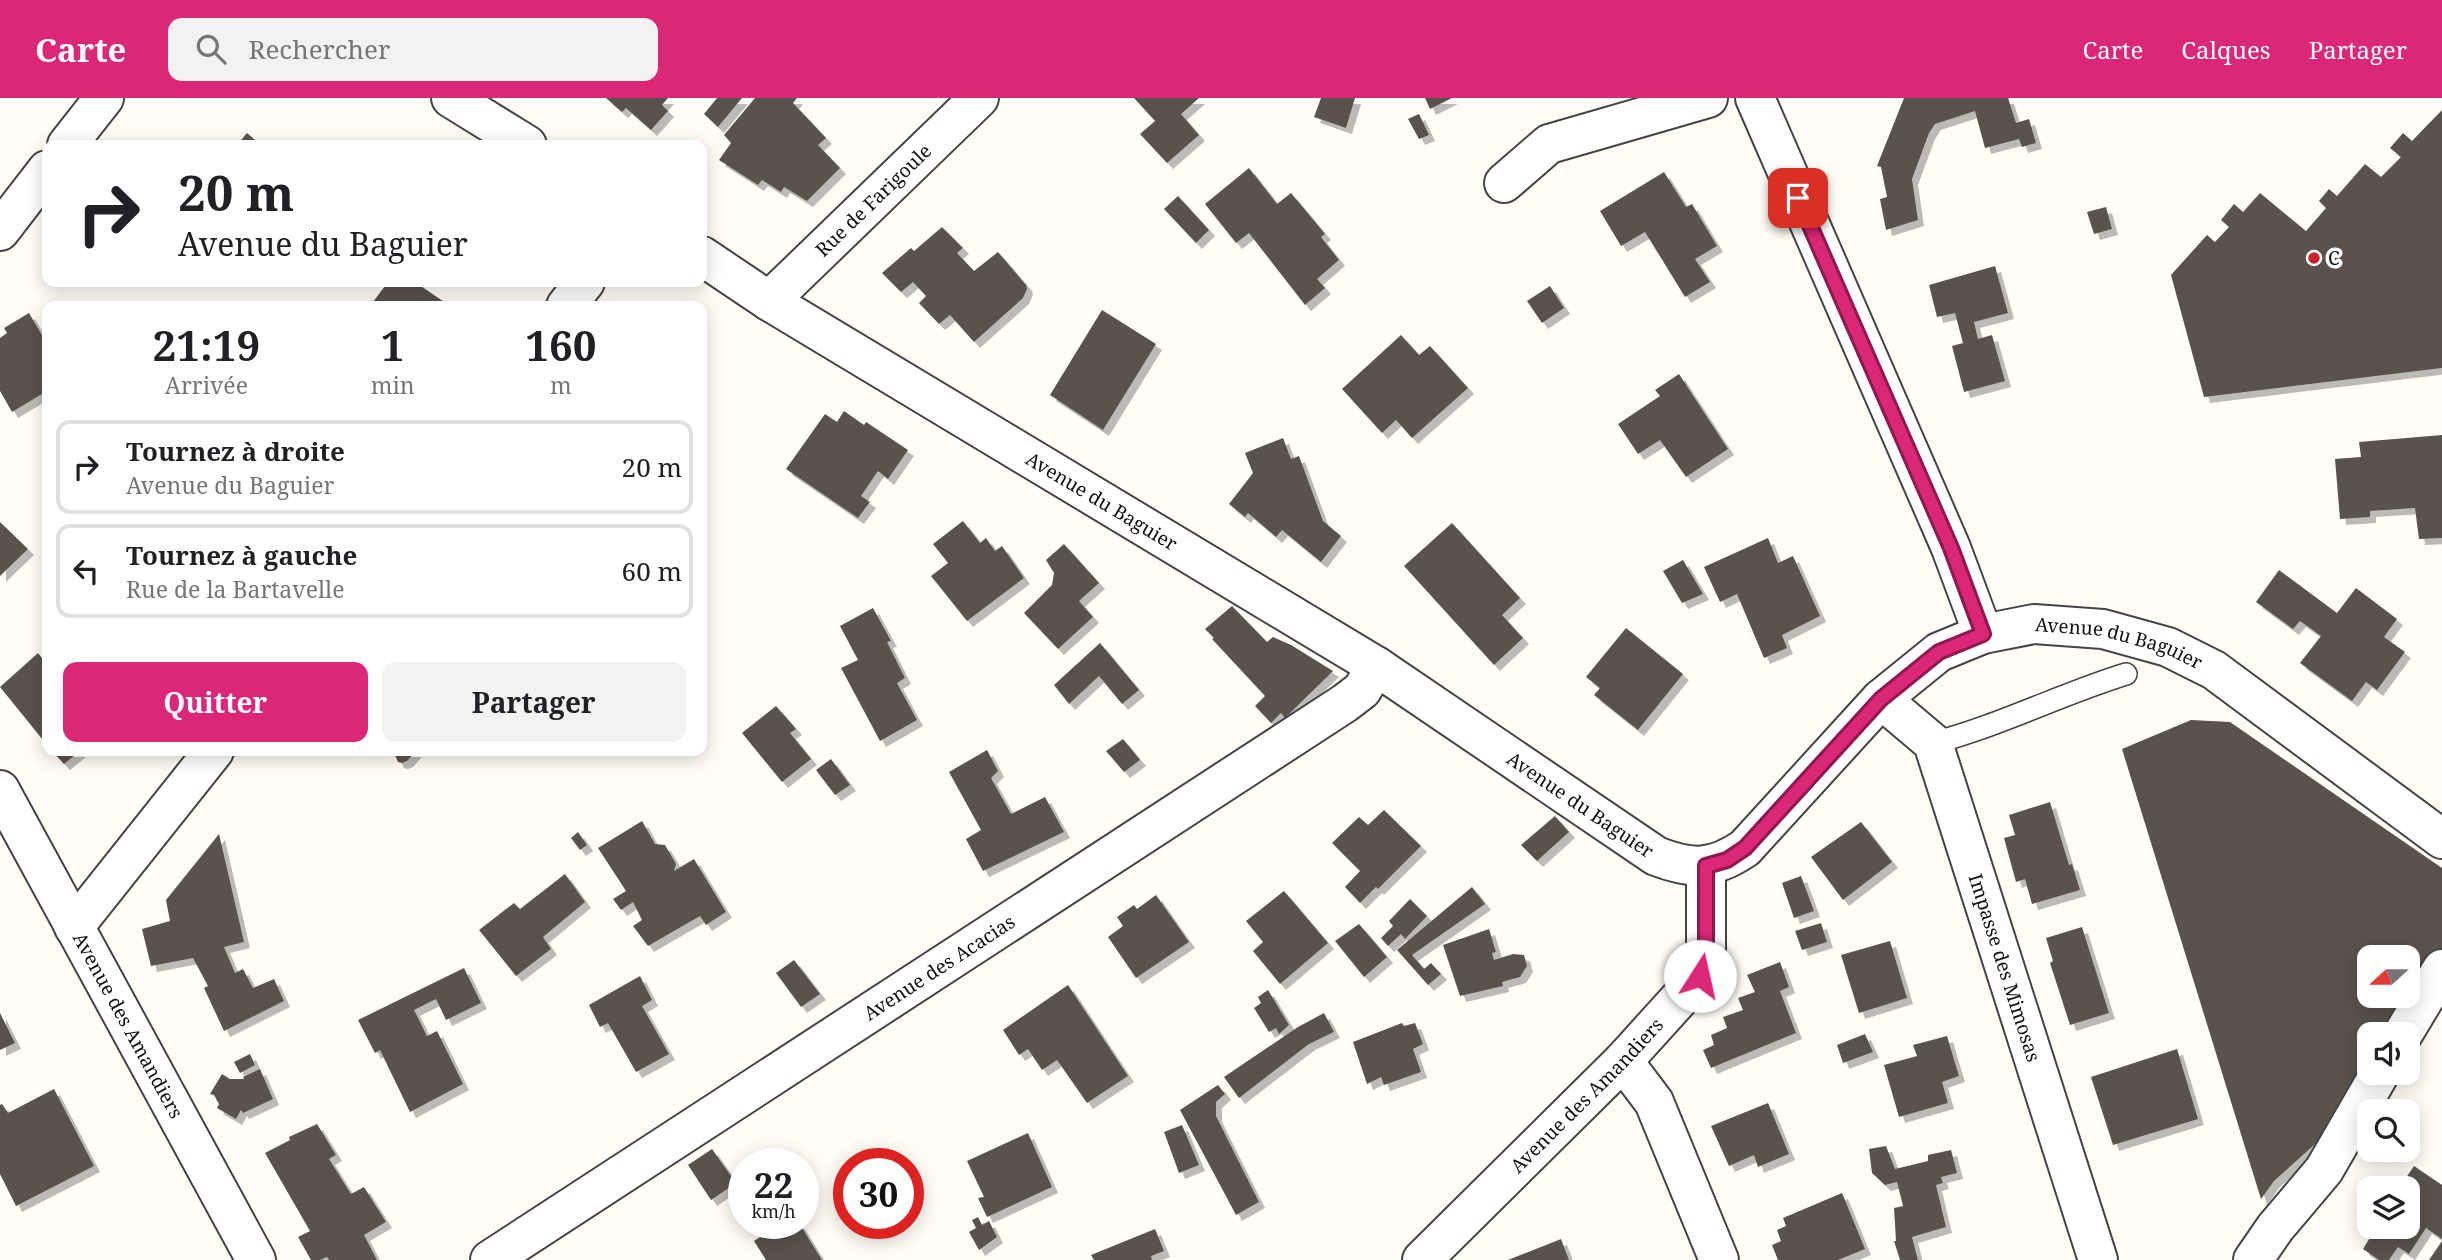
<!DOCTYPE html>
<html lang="fr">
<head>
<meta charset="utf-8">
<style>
  :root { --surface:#fff; --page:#f2f2f2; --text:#202124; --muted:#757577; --line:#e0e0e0; --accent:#db2777 }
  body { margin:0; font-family:"Noto Serif",serif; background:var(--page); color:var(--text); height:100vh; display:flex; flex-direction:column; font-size:26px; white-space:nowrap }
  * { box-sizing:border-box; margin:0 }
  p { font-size:23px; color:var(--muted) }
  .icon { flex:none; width:38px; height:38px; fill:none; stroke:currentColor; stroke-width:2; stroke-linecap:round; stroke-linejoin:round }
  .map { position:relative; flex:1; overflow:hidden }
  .panel { position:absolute; left:42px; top:203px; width:665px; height:455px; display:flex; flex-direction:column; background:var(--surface); border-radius:14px; box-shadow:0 4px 18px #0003 }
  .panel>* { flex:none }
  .top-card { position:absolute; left:42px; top:42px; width:665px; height:147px; border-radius:14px; box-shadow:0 4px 18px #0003; background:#fff; color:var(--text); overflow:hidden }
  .needle { width:46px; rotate:249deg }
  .fabs { position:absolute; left:2357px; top:847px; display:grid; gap:14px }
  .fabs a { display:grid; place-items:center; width:63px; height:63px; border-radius:14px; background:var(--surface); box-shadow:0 4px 18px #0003; font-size:35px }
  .speed { position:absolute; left:728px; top:1050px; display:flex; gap:14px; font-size:35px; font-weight:700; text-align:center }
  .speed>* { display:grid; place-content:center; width:91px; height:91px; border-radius:50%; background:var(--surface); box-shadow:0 4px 18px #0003; line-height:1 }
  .speed small { font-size:18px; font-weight:400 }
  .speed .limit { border:10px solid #d22; background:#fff; color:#111 }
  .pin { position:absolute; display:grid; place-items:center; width:60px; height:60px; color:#fff; margin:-30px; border-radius:14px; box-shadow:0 4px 10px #0006 }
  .me { position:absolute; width:77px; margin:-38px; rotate:10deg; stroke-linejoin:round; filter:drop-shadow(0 0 5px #0008) }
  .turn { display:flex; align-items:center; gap:24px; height:147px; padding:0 21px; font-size:32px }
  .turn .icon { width:91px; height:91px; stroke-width:2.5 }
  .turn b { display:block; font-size:49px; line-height:60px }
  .eta { display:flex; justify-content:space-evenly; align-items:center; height:119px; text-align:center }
  .eta b { font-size:42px; font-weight:700; line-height:49px }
  .cta { display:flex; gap:14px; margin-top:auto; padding:14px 21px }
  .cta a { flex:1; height:80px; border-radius:14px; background:var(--accent); color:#fff; font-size:28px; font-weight:700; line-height:80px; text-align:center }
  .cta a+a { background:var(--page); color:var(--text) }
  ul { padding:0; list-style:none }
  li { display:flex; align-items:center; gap:21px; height:94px; margin:0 14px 10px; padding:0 7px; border:4px solid var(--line); border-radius:14px }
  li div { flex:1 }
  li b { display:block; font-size:26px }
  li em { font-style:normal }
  header { display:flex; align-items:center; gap:42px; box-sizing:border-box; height:98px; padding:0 35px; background:var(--accent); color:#fff }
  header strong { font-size:33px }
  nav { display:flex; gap:38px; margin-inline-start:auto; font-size:24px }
  .search { width:490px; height:63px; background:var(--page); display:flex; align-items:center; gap:18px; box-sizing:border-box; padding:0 24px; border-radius:14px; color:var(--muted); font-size:26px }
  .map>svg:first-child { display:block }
  .building { fill:#5a524d; fill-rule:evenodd; filter:url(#shadow) }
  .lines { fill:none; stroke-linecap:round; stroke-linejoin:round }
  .lane-casing { stroke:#444; stroke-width:24 }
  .street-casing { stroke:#444; stroke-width:42 }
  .lane { stroke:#fff; stroke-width:21 }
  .street { stroke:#fff; stroke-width:38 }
  .route-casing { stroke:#8e194d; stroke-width:18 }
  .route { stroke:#db2777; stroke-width:12 }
  .poi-dot { fill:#c4262e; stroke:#fff; stroke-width:2.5 }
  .labels { text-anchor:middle; stroke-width:7; stroke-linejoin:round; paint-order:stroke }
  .street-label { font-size:19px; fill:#111; stroke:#fff }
  .poi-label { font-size:19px; fill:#111; stroke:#fff; text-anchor:start }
</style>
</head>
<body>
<header>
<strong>Carte</strong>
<div class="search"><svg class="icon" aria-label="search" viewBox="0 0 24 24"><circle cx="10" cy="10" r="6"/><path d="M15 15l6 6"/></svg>Rechercher</div>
<nav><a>Carte</a><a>Calques</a><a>Partager</a></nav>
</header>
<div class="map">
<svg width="2442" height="1162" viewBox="0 0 2442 1162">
  <defs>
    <filter id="shadow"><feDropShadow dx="6" dy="6" stdDeviation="0" flood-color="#0004"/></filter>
  </defs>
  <rect width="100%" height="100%" fill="#fffdf5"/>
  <g class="building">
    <polygon points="606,0 668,0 662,7 668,13 651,32 626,10 622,14"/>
    <polygon points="717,0 742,0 718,29 704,16"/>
    <polygon points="755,0 797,0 793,5 826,40 818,47 840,70 807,103 784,89 781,94 762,82 758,87 719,62 731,45 724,37"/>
    <polygon points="1134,0 1199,0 1181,16 1199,37 1167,65 1140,36 1155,23"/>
    <polygon points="1321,0 1355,0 1346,30 1314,19"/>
    <polygon points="1425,0 1452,0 1430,11"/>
    <polygon points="1904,0 2008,0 2016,25 2029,21 2036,45 2022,49 2019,41 1985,50 1975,13 1935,26 1929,35 1912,81 1918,122 1886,132 1880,101 1887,99 1881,69 1877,68"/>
    <polygon points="2442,12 2442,270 2204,299 2171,177 2207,137 2215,144 2229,129 2221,122 2234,106 2243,114 2260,95 2306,133 2326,110 2319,103 2329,91 2337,98 2365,66 2381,79 2401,59 2390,50 2403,35 2412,43"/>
    <polygon points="1419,16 1429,37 1419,41 1408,21"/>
    <polygon points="247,35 261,47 237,47"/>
    <polygon points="1249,70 1277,106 1291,95 1325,136 1321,139 1339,162 1317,181 1325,190 1305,207 1249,135 1236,145 1205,106"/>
    <polygon points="1664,74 1686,109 1692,106 1717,148 1695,161 1710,184 1685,199 1645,134 1621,148 1600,113"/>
    <polygon points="1178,98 1209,132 1196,145 1164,111"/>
    <polygon points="2106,109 2112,131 2094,136 2087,114"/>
    <polygon points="942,129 963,150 957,155 974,173 998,154 1026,187 1027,191 1023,200 974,244 950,217 939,226 919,205 926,198 913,184 901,194 882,175 911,150 914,153"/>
    <polygon points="1995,168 2008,215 1974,224 1978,241 1992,237 2005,283 1964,294 1952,248 1963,245 1955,215 1937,219 1929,187"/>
    <polygon points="388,184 415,184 450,208 378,208 373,204"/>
    <polygon points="1550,188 1564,210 1542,225 1527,203"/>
    <polygon points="1102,212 1156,246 1103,332 1050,297"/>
    <polygon points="29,215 47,246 47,293 12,314 0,293 0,240 7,235 4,230"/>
    <polygon points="1401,237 1419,257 1430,248 1468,290 1412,340 1396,322 1382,335 1342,291"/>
    <polygon points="1679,276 1728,351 1686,379 1660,342 1638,356 1618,326 1660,298 1655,292"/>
    <polygon points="844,313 864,327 866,324 908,352 888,381 878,373 861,398 870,404 858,420 786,371 825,316 837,324"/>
    <polygon points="2442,337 2442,440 2419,441 2415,410 2370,413 2370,419 2340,421 2335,361 2361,359 2359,344"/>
    <polygon points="1283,340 1291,361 1299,358 1323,423 1341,438 1321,464 1282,432 1276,439 1248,415 1245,419 1229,406 1253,375 1245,355"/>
    <polygon points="963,423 980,445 986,440 995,453 1002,448 1024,480 967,523 931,478 948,465 933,446"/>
    <polygon points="0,424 28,451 0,478"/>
    <polygon points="1452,425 1520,500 1502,517 1523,540 1494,567 1404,468"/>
    <polygon points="1768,440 1778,465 1793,458 1820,518 1782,537 1787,550 1764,560 1737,496 1720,504 1704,469"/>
    <polygon points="1064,446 1099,485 1079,503 1093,519 1058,551 1024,515 1052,487 1054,475 1046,462"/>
    <polygon points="1683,462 1703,496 1682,505 1663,473"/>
    <polygon points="2279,472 2337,515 2356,490 2397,521 2384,539 2405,554 2377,592 2366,584 2352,603 2300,565 2321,538 2300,523 2293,531 2256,504"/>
    <polygon points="1232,508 1267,544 1273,539 1291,547 1333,573 1285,620 1281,615 1271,625 1255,608 1265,598 1212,541 1214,540 1205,531"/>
    <polygon points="873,510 891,543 887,544 905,580 897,585 917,622 880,643 841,570 858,562 840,528"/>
    <polygon points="1626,530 1683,576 1638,632 1594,597 1600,590 1586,579"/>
    <polygon points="1100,545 1139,592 1122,606 1099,578 1069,606 1054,587"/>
    <polygon points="38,555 47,566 47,647 0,589"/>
    <polygon points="776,608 796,631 790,635 811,661 782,684 742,635"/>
    <path d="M2191 622 2230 624 2442 770V851L2390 936H2370V971L2335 1028 2274 1083 2261 1101 2122 651ZM2370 859H2408V898H2370Z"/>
    <polygon points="1123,641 1140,662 1124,674 1106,653"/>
    <polygon points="987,652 998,673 991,680 1011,716 1045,699 1064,734 983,773 966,741 981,732 949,674"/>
    <polygon points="52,653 80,653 64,666"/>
    <polygon points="397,653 416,653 407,663 402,665 398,664 395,657"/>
    <polygon points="831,661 850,687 835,697 816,672"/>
    <polygon points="2050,704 2069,767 2072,766 2080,792 2032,806 2025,781 2016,784 2004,740 2015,737 2009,717"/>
    <polygon points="1384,712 1421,748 1378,791 1376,789 1360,805 1345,789 1360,773 1332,745 1359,719 1368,727"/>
    <polygon points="1555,718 1569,734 1537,763 1521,747"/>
    <polygon points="642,723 655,746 665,747 676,766 674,773 694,761 726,814 706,827 700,818 648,848 633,828 642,822 633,804 621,812 613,801 626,793 598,750"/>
    <polygon points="1861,724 1892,764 1843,802 1811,759"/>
    <polygon points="578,734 587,747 580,752 571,740"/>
    <polygon points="219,736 244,844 224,849 235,875 243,871 253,890 274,881 284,903 224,933 204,890 208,888 193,860 151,868 142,831 170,823 166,802"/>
    <polygon points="565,776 585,804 543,839 551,851 516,878 479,832 514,805 520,811"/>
    <polygon points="1801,778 1814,813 1794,820 1782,785"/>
    <polygon points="1472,789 1485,806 1412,857 1424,871 1431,865 1441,876 1428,887 1397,852"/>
    <polygon points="1284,793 1328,845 1280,886 1253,853 1263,844 1246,823"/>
    <polygon points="1156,797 1189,844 1136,880 1108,839 1123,828 1117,819 1134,807 1137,811"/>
    <polygon points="1410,801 1427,818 1405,841 1401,836 1388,848 1381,840 1393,828 1389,823"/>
    <polygon points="1821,825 1827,844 1802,852 1795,833"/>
    <polygon points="1359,826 1387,859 1364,879 1335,843"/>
    <polygon points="2082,829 2109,915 2070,927 2050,865 2053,863 2046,840"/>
    <polygon points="1489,831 1496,854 1492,855 1494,862 1513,856 1524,857 1527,868 1520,879 1502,884 1503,888 1460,898 1443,847"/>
    <polygon points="1890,843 1907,900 1859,915 1841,857"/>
    <polygon points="794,862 820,896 801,909 776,875"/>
    <polygon points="1780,864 1789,889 1780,893 1796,935 1711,970 1703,952 1714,947 1711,937 1727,930 1723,919 1743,912 1738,900 1755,894 1747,877"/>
    <polygon points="464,870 481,905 446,922 436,901 414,912 427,938 437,933 463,986 410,1014 380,952 375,955 358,922"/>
    <polygon points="640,878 652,902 642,908 669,956 636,974 608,925 600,929 589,907"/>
    <polygon points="1068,887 1128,978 1087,1005 1057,962 1042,972 1028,951 1019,957 1003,932"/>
    <polygon points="1268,892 1289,927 1279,936 1276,930 1269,934 1254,910 1261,905 1258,899"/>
    <polygon points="0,915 15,945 0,952"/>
    <polygon points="1324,915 1334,934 1309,946 1239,1000 1224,979 1298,929"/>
    <polygon points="1402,925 1404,928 1415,925 1423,946 1413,951 1421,974 1384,987 1381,979 1367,986 1353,944"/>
    <polygon points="1865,936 1873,954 1843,965 1837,947"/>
    <polygon points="1947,938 1959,978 1942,984 1948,1005 1899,1019 1884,967 1917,958 1913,947"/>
    <polygon points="2177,951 2198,1021 2113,1047 2091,979"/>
    <polygon points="250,956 255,967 240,975 234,964"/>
    <polygon points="260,971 273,1001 243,1015 241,1012 236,1021 217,1010 219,1006 214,997 210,996 222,976 230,981 244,981 243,979"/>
    <polygon points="1218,987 1225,996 1216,1004 1216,1018 1259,1104 1236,1117 1180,1012"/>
    <polygon points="54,991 94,1068 16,1108 0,1076 0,1007 2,1006 8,1015"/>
    <polygon points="1768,1005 1789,1056 1758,1069 1754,1057 1729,1068 1711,1028"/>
    <polygon points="317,1026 336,1057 329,1061 351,1096 364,1089 386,1124 364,1137 377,1162 329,1162 327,1159 320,1162 311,1162 298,1139 310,1133 265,1055 290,1042 289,1039"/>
    <polygon points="1182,1027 1199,1067 1179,1075 1164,1034"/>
    <polygon points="1028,1035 1052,1089 987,1119 978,1100 984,1099 967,1063"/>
    <polygon points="1886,1048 1895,1071 1928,1063 1928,1057 1951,1052 1957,1075 1941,1079 1943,1085 1936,1087 1946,1129 1912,1139 1918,1162 1900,1162 1894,1143 1896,1143 1894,1110 1903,1108 1897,1084 1885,1087 1872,1075 1869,1051"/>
    <polygon points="712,1051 736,1085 711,1102 688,1067"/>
    <polygon points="2414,1068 2442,1087 2442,1141 2426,1130 2409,1156 2398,1149 2389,1162 2379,1162 2363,1151 2374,1133 2372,1131 2374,1129 2408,1129 2408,1090 2399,1090"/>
    <polygon points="1842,1095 1865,1151 1838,1162 1778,1162 1772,1147 1781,1143 1777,1132 1786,1128 1783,1120"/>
    <polygon points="978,1119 982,1127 989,1123 997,1139 979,1152 969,1134 976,1130 972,1122"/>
    <polygon points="781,1125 799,1125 822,1162 766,1162 754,1143"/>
    <polygon points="1155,1131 1164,1153 1151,1158 1152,1162 1094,1162 1091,1157"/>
    <polygon points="1561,1141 1569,1162 1508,1162"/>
    <polygon points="2442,1143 2442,1162 2429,1162"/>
  </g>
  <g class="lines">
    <g class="lane-casing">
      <path id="lane" d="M1933 645C1999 628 2061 596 2126 576"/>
    </g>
    <g class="street-casing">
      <g id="street">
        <polyline points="451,0 527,47"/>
        <polyline points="1755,0 1951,450 1983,536"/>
        <polyline points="67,47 104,0"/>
        <polyline points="1504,85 1549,46 1708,0"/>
        <polyline points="0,133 47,72"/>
        <path id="s1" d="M702 158 769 203 1376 568 1656 758C1692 772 1713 772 1745 750L1881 601 1939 554 1983 536 2034 526 2103 531 2168 549 2214 572 2442 741"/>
        <path id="s2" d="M769 203 979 0"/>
        <polyline points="566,208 585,184"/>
        <path id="s3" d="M1881 601 1933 645 2098 1162"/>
        <path id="s4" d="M0 692 256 1162"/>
        <polyline points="74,829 214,653"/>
        <polyline points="2403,936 2442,871"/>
        <polyline points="1623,963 1654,1004 1719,1162"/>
        <path id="s5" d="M490 1162 1345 605 1362 592 1376 568"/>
        <path id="s6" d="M1422 1162 1623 963 1700 878 1706 852V768"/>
        <polyline points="2253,1162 2275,1130 2324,1072 2380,975"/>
      </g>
    </g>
    <use href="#lane" class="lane"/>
    <use href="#street" class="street"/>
  </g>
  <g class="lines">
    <g class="route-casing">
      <polyline id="route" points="1700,878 1706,852 1706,768 1727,762 1745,750 1881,601 1939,554 1983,536 1951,450 1798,100"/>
    </g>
    <use href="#route" class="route"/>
  </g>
  <circle class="poi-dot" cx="2314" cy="160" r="7"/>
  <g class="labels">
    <g class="street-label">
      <text dy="7" stroke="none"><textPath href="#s2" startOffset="145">Rue de Farigoule</textPath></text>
      <text dy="7" stroke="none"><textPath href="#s1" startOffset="469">Avenue du Baguier</textPath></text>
      <text dy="7" stroke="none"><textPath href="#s1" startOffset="1685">Avenue du Baguier</textPath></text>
      <text dy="7" stroke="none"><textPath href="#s1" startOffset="1036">Avenue du Baguier</textPath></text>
      <text dy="7" stroke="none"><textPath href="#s5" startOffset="536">Avenue des Acacias</textPath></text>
      <text dy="7" stroke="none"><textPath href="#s3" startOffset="304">Impasse des Mimosas</textPath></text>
      <text dy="7" stroke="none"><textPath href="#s4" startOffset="268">Avenue des Amandiers</textPath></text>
      <text dy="7" stroke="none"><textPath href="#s6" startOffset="233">Avenue des Amandiers</textPath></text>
    </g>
    <g class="poi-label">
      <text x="2328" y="167">C</text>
    </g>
  </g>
</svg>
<div class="fabs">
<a><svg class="needle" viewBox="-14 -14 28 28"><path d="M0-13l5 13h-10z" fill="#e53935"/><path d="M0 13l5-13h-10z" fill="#757577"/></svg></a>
<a><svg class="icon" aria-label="sound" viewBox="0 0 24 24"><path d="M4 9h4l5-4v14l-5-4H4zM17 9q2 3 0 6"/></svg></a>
<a><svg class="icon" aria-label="search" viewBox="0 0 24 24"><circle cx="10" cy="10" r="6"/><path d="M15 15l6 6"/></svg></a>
<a><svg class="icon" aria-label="layers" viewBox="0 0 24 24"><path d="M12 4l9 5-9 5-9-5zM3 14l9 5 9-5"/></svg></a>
</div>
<div class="speed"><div>22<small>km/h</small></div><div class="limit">30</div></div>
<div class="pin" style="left:1798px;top:100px;background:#d93025"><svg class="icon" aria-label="arrive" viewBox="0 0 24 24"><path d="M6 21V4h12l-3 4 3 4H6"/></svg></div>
<svg class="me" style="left:1700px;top:878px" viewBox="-20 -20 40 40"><circle r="19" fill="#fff"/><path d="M0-13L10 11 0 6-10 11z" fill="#db2777"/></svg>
<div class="top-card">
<div class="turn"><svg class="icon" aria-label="right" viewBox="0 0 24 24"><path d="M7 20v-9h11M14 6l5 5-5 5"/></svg><div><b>20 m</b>Avenue du Baguier</div></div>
</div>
<section class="panel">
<div class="eta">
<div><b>21:19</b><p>Arrivée</p></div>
<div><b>1</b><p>min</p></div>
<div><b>160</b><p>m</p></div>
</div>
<ul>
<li><svg class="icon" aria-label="right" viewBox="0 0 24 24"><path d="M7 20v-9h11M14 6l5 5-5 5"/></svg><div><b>Tournez à droite</b><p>Avenue du Baguier</p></div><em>20 m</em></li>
<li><svg class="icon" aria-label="left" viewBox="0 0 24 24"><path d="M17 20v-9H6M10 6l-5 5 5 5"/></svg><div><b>Tournez à gauche</b><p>Rue de la Bartavelle</p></div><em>60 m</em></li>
</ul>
<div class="cta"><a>Quitter</a><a>Partager</a></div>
</section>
</div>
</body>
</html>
